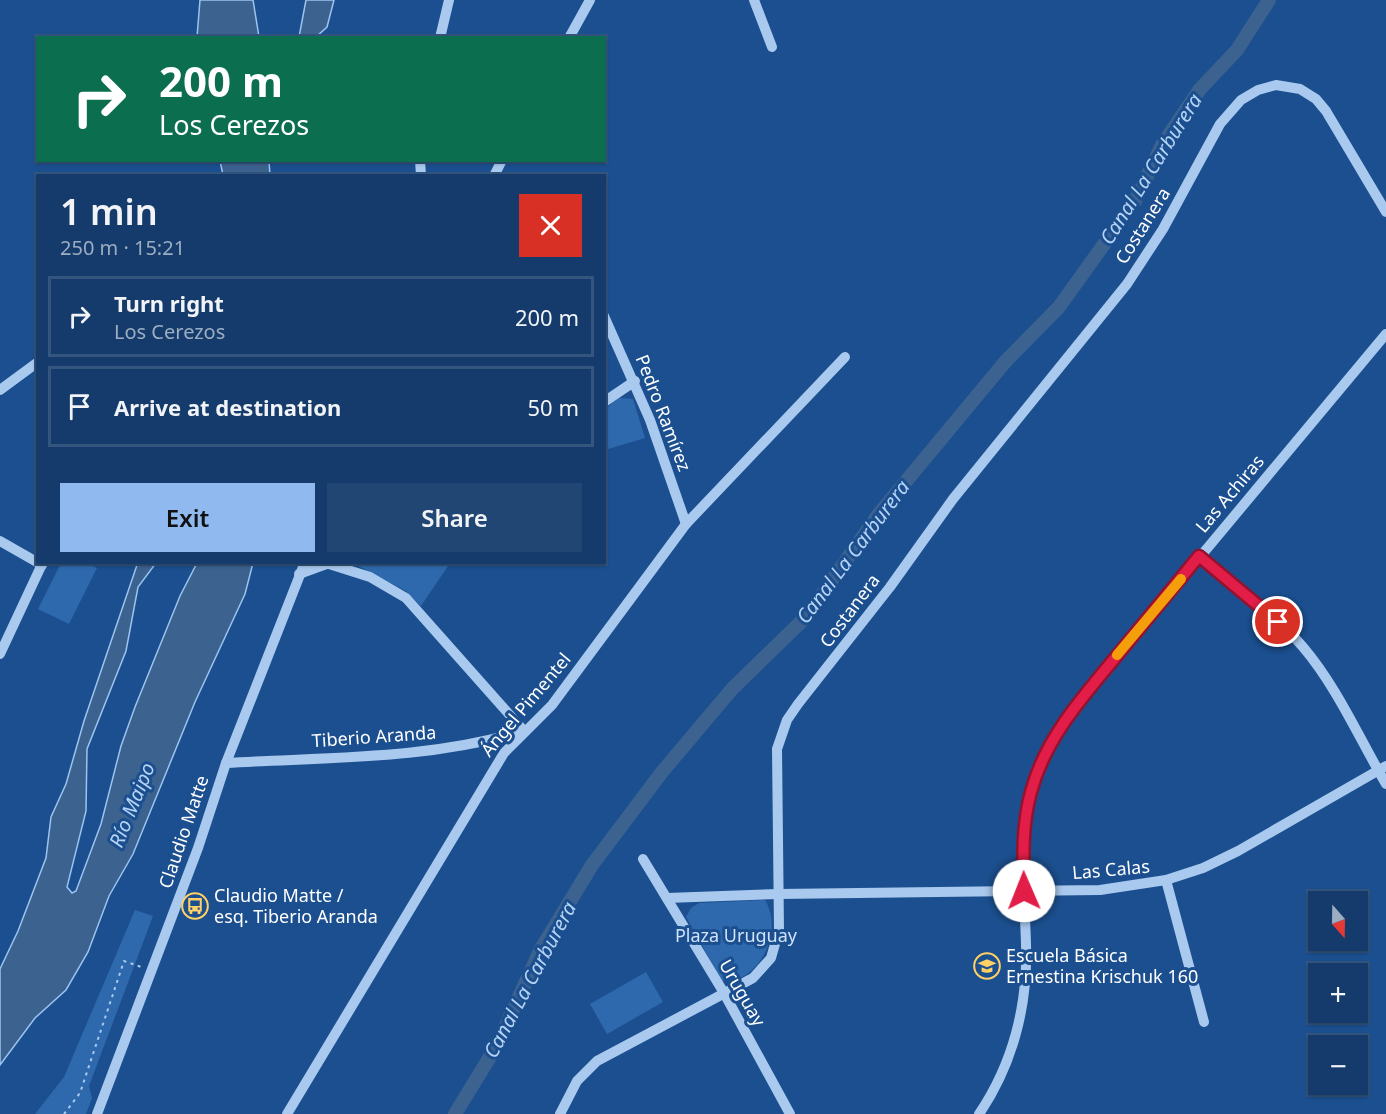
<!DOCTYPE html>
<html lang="en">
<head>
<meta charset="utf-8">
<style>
  :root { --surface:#143b6b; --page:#214673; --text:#f1f3f6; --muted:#9dadc1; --line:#33557e; --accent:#90b9f0 }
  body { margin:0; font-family:"Noto Sans",sans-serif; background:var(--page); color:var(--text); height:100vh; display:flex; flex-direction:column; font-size:22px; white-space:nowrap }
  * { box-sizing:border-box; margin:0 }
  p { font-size:20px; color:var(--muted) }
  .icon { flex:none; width:33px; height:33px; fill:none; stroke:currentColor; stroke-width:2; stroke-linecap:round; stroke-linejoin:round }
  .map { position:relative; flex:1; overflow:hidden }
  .drawer { position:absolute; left:36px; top:174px; width:570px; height:390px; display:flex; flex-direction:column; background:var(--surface); border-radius:0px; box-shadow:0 2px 4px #0004,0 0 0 2px var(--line) }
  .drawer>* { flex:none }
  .guide { position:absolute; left:36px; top:36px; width:570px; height:126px; border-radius:0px; box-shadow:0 2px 4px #0004,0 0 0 2px var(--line); background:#0b6e4f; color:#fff; overflow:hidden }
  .needle { width:39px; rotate:160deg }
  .controls { position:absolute; left:1308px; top:891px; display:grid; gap:12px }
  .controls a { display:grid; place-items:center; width:60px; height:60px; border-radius:0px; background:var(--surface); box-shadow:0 2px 4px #0004,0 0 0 2px var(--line); font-size:30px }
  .pin { position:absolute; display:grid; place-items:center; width:51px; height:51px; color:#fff; margin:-26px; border:3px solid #fff; border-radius:50%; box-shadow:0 2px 6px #0007 }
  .me { position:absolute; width:66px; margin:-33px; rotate:359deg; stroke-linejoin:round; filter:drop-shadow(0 0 4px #0008) }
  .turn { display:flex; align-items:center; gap:21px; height:126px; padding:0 24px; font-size:27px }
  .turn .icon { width:78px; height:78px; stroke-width:2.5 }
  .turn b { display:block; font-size:42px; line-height:51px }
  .round { display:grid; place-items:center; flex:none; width:63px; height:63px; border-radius:0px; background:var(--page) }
  .headline { display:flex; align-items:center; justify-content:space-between; height:102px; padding:0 24px }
  h1 { font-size:36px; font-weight:600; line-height:45px }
  .cta { display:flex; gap:12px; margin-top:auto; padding:12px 24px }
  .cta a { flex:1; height:69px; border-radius:0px; background:var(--accent); color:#111; font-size:24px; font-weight:600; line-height:69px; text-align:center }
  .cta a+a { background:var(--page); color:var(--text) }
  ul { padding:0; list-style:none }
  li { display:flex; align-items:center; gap:18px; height:81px; margin:0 12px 9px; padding:0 12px; border:3px solid var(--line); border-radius:0px }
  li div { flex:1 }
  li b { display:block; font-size:22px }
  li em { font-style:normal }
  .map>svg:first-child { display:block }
  .green { fill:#2e69ad }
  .water { fill:#3c6290; stroke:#9cc4f0; stroke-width:1.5 }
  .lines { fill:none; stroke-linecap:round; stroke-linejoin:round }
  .canal { stroke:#3c6290; stroke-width:14 }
  .path { stroke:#a9c9ee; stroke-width:2; stroke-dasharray:3 4.5; stroke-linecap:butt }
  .minor { stroke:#a9c9ee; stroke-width:10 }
  .route-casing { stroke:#92132f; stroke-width:15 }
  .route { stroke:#e11d48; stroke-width:10 }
  .slow { stroke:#f59e0b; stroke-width:10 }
  .labels { text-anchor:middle; stroke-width:6; stroke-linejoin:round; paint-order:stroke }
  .street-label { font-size:18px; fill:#fff; stroke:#1b4f8f }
  .poi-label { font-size:18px; fill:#fff; stroke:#1b4f8f; text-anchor:start }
  .park-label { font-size:18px; fill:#cfe3fa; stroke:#1b4f8f }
  .water-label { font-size:20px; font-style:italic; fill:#b5d3f5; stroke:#1b4f8f }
</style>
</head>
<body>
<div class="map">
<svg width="1386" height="1114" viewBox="0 0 1386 1114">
  <rect width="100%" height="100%" fill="#1b4f8f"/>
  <g class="green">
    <polygon points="619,398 633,399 645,438 605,450 605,409"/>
    <polygon points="360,562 450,563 421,606 406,591 358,566"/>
    <polygon points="61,563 87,563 97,568 69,624 38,609"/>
    <path d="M765 900C784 930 760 984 722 981L686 917 691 908 699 903Z"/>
    <polygon points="135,910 153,916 89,1086 92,1098 86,1114 35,1114 64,1077"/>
    <polygon points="646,972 663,1002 607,1034 590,1004"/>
  </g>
  <g class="water">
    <polygon points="200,0 253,0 259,37 197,37"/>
    <polygon points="306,0 334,0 327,27 316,37 299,37"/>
    <polygon points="220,161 269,161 270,175 223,175"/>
    <polygon points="138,562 156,563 138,587 126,651 87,749 86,811 67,887 72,893 76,891 101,824 121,746 135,707 180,596 197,563 253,563 245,594 195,702 133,854 109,896 88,952 66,990 35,1018 0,1065 0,969 18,931 46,858 51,817 66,784 84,721"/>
  </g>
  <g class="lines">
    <polyline class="canal" points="455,1114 496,1047 541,949 592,865 662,772 732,689 806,617 878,515 1005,362 1059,307 1135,201 1162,145 1200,89 1237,50 1269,0"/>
    <polyline class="path" points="64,1114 80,1093 124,961 141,967"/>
    <g class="minor">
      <polyline points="754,0 772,47"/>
      <polyline points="440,38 449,0"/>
      <polyline points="569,38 590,0"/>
      <polyline points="420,160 421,176"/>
      <polyline points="494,176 502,160"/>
      <polyline points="604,316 650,420 686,524"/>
      <polyline points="0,390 38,362"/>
      <polyline points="604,402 635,381"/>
      <polyline points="0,541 42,565"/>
      <path d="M1199 556C1235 585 1273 612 1303 647 1337 687 1359 738 1386 784"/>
      <polyline points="329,564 370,577 406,598 524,731"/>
      <polyline points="299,574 332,562"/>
      <polyline points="0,654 43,562"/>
      <path d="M226 763C325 757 428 760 523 731"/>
      <polyline points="643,859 724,993 790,1114"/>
      <polyline points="1166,880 1204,1022"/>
      <polyline points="667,898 778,894 1100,890 1166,880 1203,868 1238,851 1386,766"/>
      <polyline points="97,1114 198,848 226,763 305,562"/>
      <polyline points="287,1114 504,753 552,705 686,524 845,357"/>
      <polyline points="560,1114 577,1081 597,1061 753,978 771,958 779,930 777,749 787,720 798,704 890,587 953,499 1127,284 1163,229 1220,124 1241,100 1258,90 1276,85 1300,89 1316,99 1326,111 1386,212"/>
      <path d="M979 1114C1013 1064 1028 1005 1026 945 1025 900 1019 853 1027 808 1034 768 1054 733 1079 702L1386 334"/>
    </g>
  </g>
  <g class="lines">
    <g class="route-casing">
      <path id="route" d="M1024 891C1023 858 1022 824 1031 792 1045 739 1081 699 1115 658 1143 624 1171 590 1199 556L1278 622"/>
    </g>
    <use href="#route" class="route"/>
    <polyline class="slow" points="1117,655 1181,579"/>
  </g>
  <defs>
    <g id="bus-ring" transform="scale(1.35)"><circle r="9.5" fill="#1b4f8f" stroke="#ffd166" stroke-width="1.5"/><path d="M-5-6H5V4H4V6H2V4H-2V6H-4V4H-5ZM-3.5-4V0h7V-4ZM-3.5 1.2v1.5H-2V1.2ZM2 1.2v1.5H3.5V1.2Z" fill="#ffd166"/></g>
    <g id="school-ring" transform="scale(1.35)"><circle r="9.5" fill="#1b4f8f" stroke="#ffd166" stroke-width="1.5"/><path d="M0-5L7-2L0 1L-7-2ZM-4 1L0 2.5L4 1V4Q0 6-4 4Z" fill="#ffd166"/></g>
  </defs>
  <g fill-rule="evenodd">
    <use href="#bus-ring" x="195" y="906"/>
    <use href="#school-ring" x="987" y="966"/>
  </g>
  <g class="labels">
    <g class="street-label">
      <text transform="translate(1143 226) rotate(-58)" y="6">Costanera</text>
      <text transform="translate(663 413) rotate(69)" y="6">Pedro Ramírez</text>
      <text transform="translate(1230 494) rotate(-50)" y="6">Las Achiras</text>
      <text transform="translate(850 611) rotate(-53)" y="6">Costanera</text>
      <text transform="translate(526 705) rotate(-50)" y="6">Ángel Pimentel</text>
      <text transform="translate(374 737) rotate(-4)" y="6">Tiberio Aranda</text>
      <text transform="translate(184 832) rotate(-71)" y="6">Claudio Matte</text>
      <text transform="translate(1111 870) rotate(-5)" y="6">Las Calas</text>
      <text transform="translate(742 993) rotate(60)" y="6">Uruguay</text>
    </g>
    <g class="poi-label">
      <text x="214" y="902">Claudio Matte /<tspan x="214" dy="21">esq. Tiberio Aranda</tspan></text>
      <text x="1006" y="962">Escuela Básica<tspan x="1006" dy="21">Ernestina Krischuk 160</tspan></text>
    </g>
    <g class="park-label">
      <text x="736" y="942">Plaza Uruguay</text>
    </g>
    <g class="water-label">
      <text transform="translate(1151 169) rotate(-58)" y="7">Canal La Carburera</text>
      <text transform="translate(853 552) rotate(-53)" y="7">Canal La Carburera</text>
      <text transform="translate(132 805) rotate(-68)" y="7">Río Maipo</text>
      <text transform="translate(530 980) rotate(-62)" y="7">Canal La Carburera</text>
    </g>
  </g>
</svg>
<div class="controls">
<a><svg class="needle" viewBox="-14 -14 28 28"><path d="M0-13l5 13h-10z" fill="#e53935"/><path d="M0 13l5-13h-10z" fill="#9dadc1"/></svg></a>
<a>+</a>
<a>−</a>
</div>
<div class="pin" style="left:1278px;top:622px;background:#d93025"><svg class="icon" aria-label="arrive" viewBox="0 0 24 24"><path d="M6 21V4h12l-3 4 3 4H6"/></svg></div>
<svg class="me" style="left:1024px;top:891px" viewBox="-20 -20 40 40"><circle r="19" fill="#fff"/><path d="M0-13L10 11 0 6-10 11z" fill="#e11d48"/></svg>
<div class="guide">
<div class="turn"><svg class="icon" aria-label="right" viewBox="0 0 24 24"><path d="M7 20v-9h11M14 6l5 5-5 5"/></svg><div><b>200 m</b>Los Cerezos</div></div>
</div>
<section class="drawer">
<div class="headline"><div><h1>1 min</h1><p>250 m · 15:21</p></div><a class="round" style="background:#d93025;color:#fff"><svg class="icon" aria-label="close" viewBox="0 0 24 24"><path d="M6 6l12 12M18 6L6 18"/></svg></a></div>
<ul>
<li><svg class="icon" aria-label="right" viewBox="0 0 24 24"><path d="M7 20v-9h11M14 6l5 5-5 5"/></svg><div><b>Turn right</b><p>Los Cerezos</p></div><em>200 m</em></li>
<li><svg class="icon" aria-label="arrive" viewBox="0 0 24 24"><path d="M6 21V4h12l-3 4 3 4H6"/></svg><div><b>Arrive at destination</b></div><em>50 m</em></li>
</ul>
<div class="cta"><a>Exit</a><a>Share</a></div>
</section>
</div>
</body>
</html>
